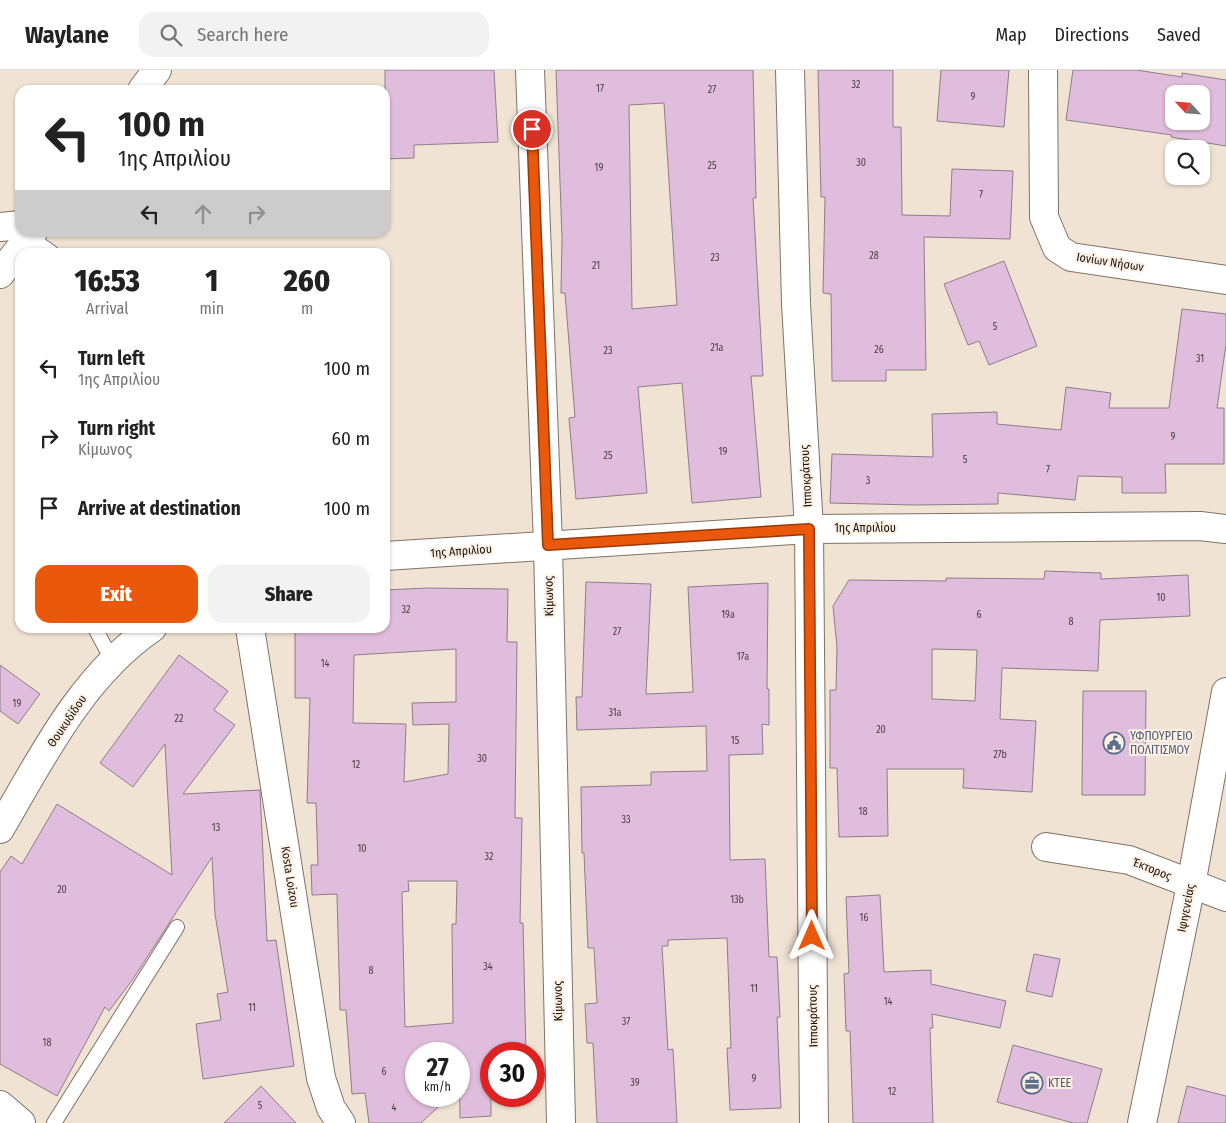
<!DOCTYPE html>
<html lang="en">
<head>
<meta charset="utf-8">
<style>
  :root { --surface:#fff; --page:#f2f2f2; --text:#222; --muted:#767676; --line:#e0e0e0; --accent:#ea580c }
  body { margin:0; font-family:"Fira Sans Condensed",sans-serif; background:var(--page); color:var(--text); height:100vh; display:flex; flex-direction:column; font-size:19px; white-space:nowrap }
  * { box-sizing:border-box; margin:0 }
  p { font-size:16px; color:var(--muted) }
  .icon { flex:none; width:28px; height:28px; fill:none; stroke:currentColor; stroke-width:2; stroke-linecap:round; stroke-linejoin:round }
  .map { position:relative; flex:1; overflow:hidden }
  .side { position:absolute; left:15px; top:178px; width:375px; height:385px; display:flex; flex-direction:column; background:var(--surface); border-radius:15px; box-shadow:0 1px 4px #0004 }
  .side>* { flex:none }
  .banner { position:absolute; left:15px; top:15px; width:375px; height:152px; border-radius:15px; box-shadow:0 1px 4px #0004; background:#fff; color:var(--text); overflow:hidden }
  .needle { width:32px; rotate:296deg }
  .fabs { position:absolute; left:1165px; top:15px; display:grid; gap:10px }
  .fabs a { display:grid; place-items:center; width:45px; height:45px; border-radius:10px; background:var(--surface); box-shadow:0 1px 4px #0004; font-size:25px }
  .speed { position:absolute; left:405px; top:972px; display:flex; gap:10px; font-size:25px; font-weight:700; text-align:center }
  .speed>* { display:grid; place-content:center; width:65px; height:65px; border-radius:50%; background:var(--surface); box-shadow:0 1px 4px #0004; line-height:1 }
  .speed small { font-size:12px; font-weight:400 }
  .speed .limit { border:8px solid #d22; background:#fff; color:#111 }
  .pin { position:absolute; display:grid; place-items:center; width:42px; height:42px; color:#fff; margin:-21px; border:2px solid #fff; border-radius:50%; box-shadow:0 1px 5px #0007 }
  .me { position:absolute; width:55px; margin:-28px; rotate:0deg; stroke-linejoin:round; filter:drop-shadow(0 0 4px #0008) }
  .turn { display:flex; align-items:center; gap:18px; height:105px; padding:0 20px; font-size:22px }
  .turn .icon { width:65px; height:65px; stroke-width:2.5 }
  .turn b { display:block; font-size:35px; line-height:42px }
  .lanes { display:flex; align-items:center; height:48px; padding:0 20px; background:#0003; justify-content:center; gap:25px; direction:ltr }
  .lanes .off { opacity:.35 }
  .eta { display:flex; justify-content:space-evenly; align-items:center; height:85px; text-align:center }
  .eta b { font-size:30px; font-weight:800; line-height:35px }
  .primary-button { display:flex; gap:10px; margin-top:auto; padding:10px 20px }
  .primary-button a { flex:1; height:58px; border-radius:15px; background:var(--accent); color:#fff; font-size:20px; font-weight:800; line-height:58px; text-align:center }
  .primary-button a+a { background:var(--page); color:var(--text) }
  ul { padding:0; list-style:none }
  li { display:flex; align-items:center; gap:15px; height:70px; padding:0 20px }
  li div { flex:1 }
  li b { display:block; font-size:19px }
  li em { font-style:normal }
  header { display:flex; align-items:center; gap:30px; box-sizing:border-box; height:70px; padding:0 25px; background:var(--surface); border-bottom:1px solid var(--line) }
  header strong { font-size:24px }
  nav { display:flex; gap:28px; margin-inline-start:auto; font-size:18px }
  .search { width:350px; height:45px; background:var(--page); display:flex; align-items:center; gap:12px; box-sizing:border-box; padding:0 18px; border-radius:15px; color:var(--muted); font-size:19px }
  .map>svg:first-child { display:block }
  .building { fill:#e0bddc; stroke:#8c7e8a; fill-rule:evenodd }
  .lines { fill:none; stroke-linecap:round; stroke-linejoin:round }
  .lane-casing { stroke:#7f7366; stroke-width:16 }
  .street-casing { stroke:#7f7366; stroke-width:30 }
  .secondary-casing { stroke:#7f7366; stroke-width:30 }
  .lane { stroke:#fff; stroke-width:14 }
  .street { stroke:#fff; stroke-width:28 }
  .secondary { stroke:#fff; stroke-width:28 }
  .route-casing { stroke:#983908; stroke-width:12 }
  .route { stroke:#ea580c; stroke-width:9 }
  .labels { text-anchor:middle; stroke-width:4; stroke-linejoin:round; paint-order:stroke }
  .number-label { font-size:10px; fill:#4a3e42 }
  .street-label { font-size:12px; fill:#18140f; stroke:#fef0e2 }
  .service-label { font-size:12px; fill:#4e5e75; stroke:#fef0e2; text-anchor:start }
</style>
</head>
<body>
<header>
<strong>Waylane</strong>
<div class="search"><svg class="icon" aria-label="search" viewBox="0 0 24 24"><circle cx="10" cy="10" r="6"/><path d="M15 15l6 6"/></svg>Search here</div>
<nav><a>Map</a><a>Directions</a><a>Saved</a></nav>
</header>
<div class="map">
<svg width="1226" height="1053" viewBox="0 0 1226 1053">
  <rect width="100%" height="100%" fill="#f0e3d4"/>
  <g class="building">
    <polygon points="385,0 494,0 498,72 414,75 414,88 385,89"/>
    <path d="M556 0H753L756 128H753L763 306H751L761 427 692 433 682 313 638 317 647 423 576 429 569 348 575 347 565 223H561L562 168ZM664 33 677 235 632 239 629 35Z"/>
    <polygon points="818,0 893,0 893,57 901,57 902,145 950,146 952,99 1013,101 1010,169 924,167 926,300 886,300 886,311 832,311 831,224 823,223 825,127 821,127"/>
    <polygon points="941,0 1009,0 1004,57 937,51"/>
    <path d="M1073 0H1136L1182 7V3L1226 10V76L1171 67 1172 65 1066 50ZM1174 24H1201V51H1174Z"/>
    <polygon points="1004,191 1037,276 989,295 979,271 968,275 944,214"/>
    <polygon points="1182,239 1226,244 1226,274 1217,338 1224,338 1224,394 1165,394 1166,423 1122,423 1122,407 1078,406 1075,430 998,423 998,434 914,435 830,433 832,384 933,387 932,344 997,342 997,354 1061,360 1066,317 1111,323 1109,338 1169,338"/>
    <path d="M1045 501 1101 503V509L1188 505 1190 546 1100 550 1098 601 1002 598 1000 649 1036 651 1032 722 963 718 964 699H887L888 766 839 767 837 698H830V620H836L837 577 833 536 849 510 946 511V508L1044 509ZM932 579 977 580 975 631 932 629Z"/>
    <polygon points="586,512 651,514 646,624 693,622 688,517 768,513 767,619 769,619 769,655 762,654 763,684 729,685 730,790 765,789 769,887 777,887 780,947 777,947 781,1038 730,1040 727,978 731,978 727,868 668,870 668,876 662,876 668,980 673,979 677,1053 597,1053 593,973 587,973 585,934 597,933 594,878 588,878 584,783 582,783 581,717 651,715 651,702 707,701 706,656 577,660 576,627 582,627"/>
    <path d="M427 518 508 519 507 572H517L515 748H522L520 853H523L526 984H491V1046L460 1048 459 984H416V1026H450L421 1053H369L365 1023 352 1024 346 940H340L337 824 312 825 311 795H318L316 733H307L310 628H295V558H385V520ZM456 579V632L412 633 413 655 449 654 448 704 404 712 406 654 353 653 354 585ZM408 811H457L456 854H452L453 953 405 957 402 822 409 821Z"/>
    <polygon points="179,585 228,621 214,640 235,655 183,724 260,720 267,871 276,870 294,996 203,1009 196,954 221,950 217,924 228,922 215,844 212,787 133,909 109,941 105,937 57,1026 0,994 0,802 11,786 22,794 57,734 172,805 165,674 133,717 100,693"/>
    <polygon points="0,595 40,624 18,654 0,641"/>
    <polygon points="1083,621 1146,621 1145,725 1082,725"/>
    <polygon points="880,825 884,902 931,900 931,914 1006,931 1000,958 932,944 933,958 930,958 933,1053 853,1053 850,961 846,961 844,904 849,903 846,827"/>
    <polygon points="1034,884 1060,889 1052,927 1026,921"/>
    <polygon points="1013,975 1102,999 1087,1053 1073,1053 997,1032"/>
    <polygon points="261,1016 296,1053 224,1053"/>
    <polygon points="1187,1016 1226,1026 1226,1053 1178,1053"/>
  </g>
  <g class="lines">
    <g class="lane-casing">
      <g id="lane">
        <polyline points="29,167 51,182"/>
        <polyline points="95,558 113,592"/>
        <polyline points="54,1053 177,857"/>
      </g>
    </g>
    <g class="street-casing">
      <g id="street">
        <polyline points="530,0 548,475 561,1053"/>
        <polyline points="790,0 796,234 809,459 814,1053"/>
        <polyline points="1043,0 1044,147 1057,178 1071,187 1226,210"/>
        <polyline points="0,157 20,155"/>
        <polyline points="385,486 809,459 1200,456 1226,459"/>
        <polyline points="250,558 321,1008 331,1038 341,1053"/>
        <path d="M0 759C42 687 82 606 152 558"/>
        <polyline points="1046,777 1129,790 1226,827"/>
        <polyline points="0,1035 21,1053"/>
      </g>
    </g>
    <g class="secondary-casing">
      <g id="secondary">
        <polyline points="142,20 157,0"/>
        <polyline points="0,204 33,162"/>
        <polyline points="1142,1053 1191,815 1226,622"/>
      </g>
    </g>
    <use href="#lane" class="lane"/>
    <use href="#street" class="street"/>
    <use href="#secondary" class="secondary"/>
  </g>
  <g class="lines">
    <g class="route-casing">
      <polyline id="route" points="532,59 548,475 809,459 812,866"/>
    </g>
    <use href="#route" class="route"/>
  </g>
  <defs>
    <g id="civic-ring" transform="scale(1.125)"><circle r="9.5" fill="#fef0e2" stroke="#5c6f8a" stroke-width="1.5"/><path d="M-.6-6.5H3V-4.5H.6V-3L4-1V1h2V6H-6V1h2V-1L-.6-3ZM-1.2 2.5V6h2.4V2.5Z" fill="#5c6f8a"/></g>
    <g id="office-ring" transform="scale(1.125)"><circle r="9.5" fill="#fef0e2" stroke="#5c6f8a" stroke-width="1.5"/><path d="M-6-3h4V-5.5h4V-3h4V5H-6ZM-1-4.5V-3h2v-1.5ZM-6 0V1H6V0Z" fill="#5c6f8a"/></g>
  </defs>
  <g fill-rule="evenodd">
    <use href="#civic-ring" x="1114" y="673"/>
    <use href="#office-ring" x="1032" y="1013"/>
  </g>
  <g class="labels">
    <g class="number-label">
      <text x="856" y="18">32</text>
      <text x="600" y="22">17</text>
      <text x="712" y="23">27</text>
      <text x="973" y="30">9</text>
      <text x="861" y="96">30</text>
      <text x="712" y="99">25</text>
      <text x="599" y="101">19</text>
      <text x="981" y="128">7</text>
      <text x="874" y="189">28</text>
      <text x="715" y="191">23</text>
      <text x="596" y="199">21</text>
      <text x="995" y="260">5</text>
      <text x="717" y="281">21a</text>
      <text x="879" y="283">26</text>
      <text x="608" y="284">23</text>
      <text x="1200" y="292">31</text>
      <text x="1173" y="370">9</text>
      <text x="723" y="385">19</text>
      <text x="608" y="389">25</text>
      <text x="965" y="393">5</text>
      <text x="1048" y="403">7</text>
      <text x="868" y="414">3</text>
      <text x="1161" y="531">10</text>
      <text x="406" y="543">32</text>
      <text x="728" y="548">19a</text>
      <text x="979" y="548">6</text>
      <text x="1071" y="555">8</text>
      <text x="617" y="565">27</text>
      <text x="743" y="590">17a</text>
      <text x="325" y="597">14</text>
      <text x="17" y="637">19</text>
      <text x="615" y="646">31a</text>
      <text x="179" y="652">22</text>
      <text x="881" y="663">20</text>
      <text x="735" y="674">15</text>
      <text x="1000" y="688">27b</text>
      <text x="482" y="692">30</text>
      <text x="356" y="698">12</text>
      <text x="863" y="745">18</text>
      <text x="626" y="753">33</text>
      <text x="216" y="761">13</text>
      <text x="362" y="782">10</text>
      <text x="489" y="790">32</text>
      <text x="62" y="823">20</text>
      <text x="737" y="833">13b</text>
      <text x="864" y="851">16</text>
      <text x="488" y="900">34</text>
      <text x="371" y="904">8</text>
      <text x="754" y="922">11</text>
      <text x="888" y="935">14</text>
      <text x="252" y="941">11</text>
      <text x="626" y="955">37</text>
      <text x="47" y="976">18</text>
      <text x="384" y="1005">6</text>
      <text x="754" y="1012">9</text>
      <text x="635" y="1016">39</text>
      <text x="892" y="1025">12</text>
      <text x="260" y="1039">5</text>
      <text x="394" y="1041">4</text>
    </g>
    <g class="street-label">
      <text transform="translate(1110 192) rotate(9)" y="4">Ιονίων Νήσων</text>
      <text transform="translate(806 406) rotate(-93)" y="4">Ιπποκράτους</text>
      <text x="865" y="462">1ης Απριλίου</text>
      <text transform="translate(461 481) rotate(-4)" y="4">1ης Απριλίου</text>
      <text transform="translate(549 526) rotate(-91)" y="4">Κίμωνος</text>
      <text transform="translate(67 651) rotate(-56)" y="4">Θουκυδίδου</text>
      <text transform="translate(1152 799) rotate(22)" y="4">Έκτορος</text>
      <text transform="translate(290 807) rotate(81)" y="4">Kosta Loizou</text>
      <text transform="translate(1186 838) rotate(-79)" y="4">Ιφιγενείας</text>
      <text transform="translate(558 931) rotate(-91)" y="4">Κίμωνος</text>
      <text transform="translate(813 946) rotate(-91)" y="4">Ιπποκράτους</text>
    </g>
    <g class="service-label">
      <text x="1130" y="670">ΥΦΠΟΥΡΓΕΙΟ<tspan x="1130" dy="14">ΠΟΛΙΤΙΣΜΟΥ</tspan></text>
      <text x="1048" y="1017">KTEE</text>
    </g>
  </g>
</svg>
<div class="fabs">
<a><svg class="needle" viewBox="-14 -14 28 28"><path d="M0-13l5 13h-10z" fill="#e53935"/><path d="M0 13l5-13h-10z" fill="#767676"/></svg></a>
<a><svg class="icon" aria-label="search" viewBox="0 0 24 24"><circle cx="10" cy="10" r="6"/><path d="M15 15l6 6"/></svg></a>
</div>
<div class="speed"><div>27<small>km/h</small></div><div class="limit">30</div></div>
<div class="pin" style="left:532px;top:59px;background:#d93025"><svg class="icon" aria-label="arrive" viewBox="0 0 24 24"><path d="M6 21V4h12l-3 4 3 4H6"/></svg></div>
<svg class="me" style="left:812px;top:866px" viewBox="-20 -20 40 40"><path d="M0-17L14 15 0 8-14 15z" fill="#ea580c" stroke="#fff" stroke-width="4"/></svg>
<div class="banner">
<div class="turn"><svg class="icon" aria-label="left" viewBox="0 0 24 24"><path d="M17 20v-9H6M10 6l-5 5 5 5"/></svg><div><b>100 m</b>1ης Απριλίου</div></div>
<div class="lanes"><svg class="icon" aria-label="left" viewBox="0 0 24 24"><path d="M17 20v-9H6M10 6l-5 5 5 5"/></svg><svg class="icon off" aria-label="ahead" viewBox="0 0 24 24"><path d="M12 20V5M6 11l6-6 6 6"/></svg><svg class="icon off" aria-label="right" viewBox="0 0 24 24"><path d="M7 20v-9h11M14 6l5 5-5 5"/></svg></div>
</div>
<section class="side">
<div class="eta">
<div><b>16:53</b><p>Arrival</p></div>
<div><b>1</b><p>min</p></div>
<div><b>260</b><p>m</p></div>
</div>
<ul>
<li><svg class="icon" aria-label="left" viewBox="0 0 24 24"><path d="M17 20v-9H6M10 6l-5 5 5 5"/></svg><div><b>Turn left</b><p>1ης Απριλίου</p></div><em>100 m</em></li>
<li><svg class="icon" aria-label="right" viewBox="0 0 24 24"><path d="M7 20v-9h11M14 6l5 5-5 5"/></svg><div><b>Turn right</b><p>Κίμωνος</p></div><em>60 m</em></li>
<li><svg class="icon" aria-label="arrive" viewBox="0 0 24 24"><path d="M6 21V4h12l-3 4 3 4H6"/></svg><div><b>Arrive at destination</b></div><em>100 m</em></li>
</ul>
<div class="primary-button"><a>Exit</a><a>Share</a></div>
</section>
</div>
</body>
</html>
